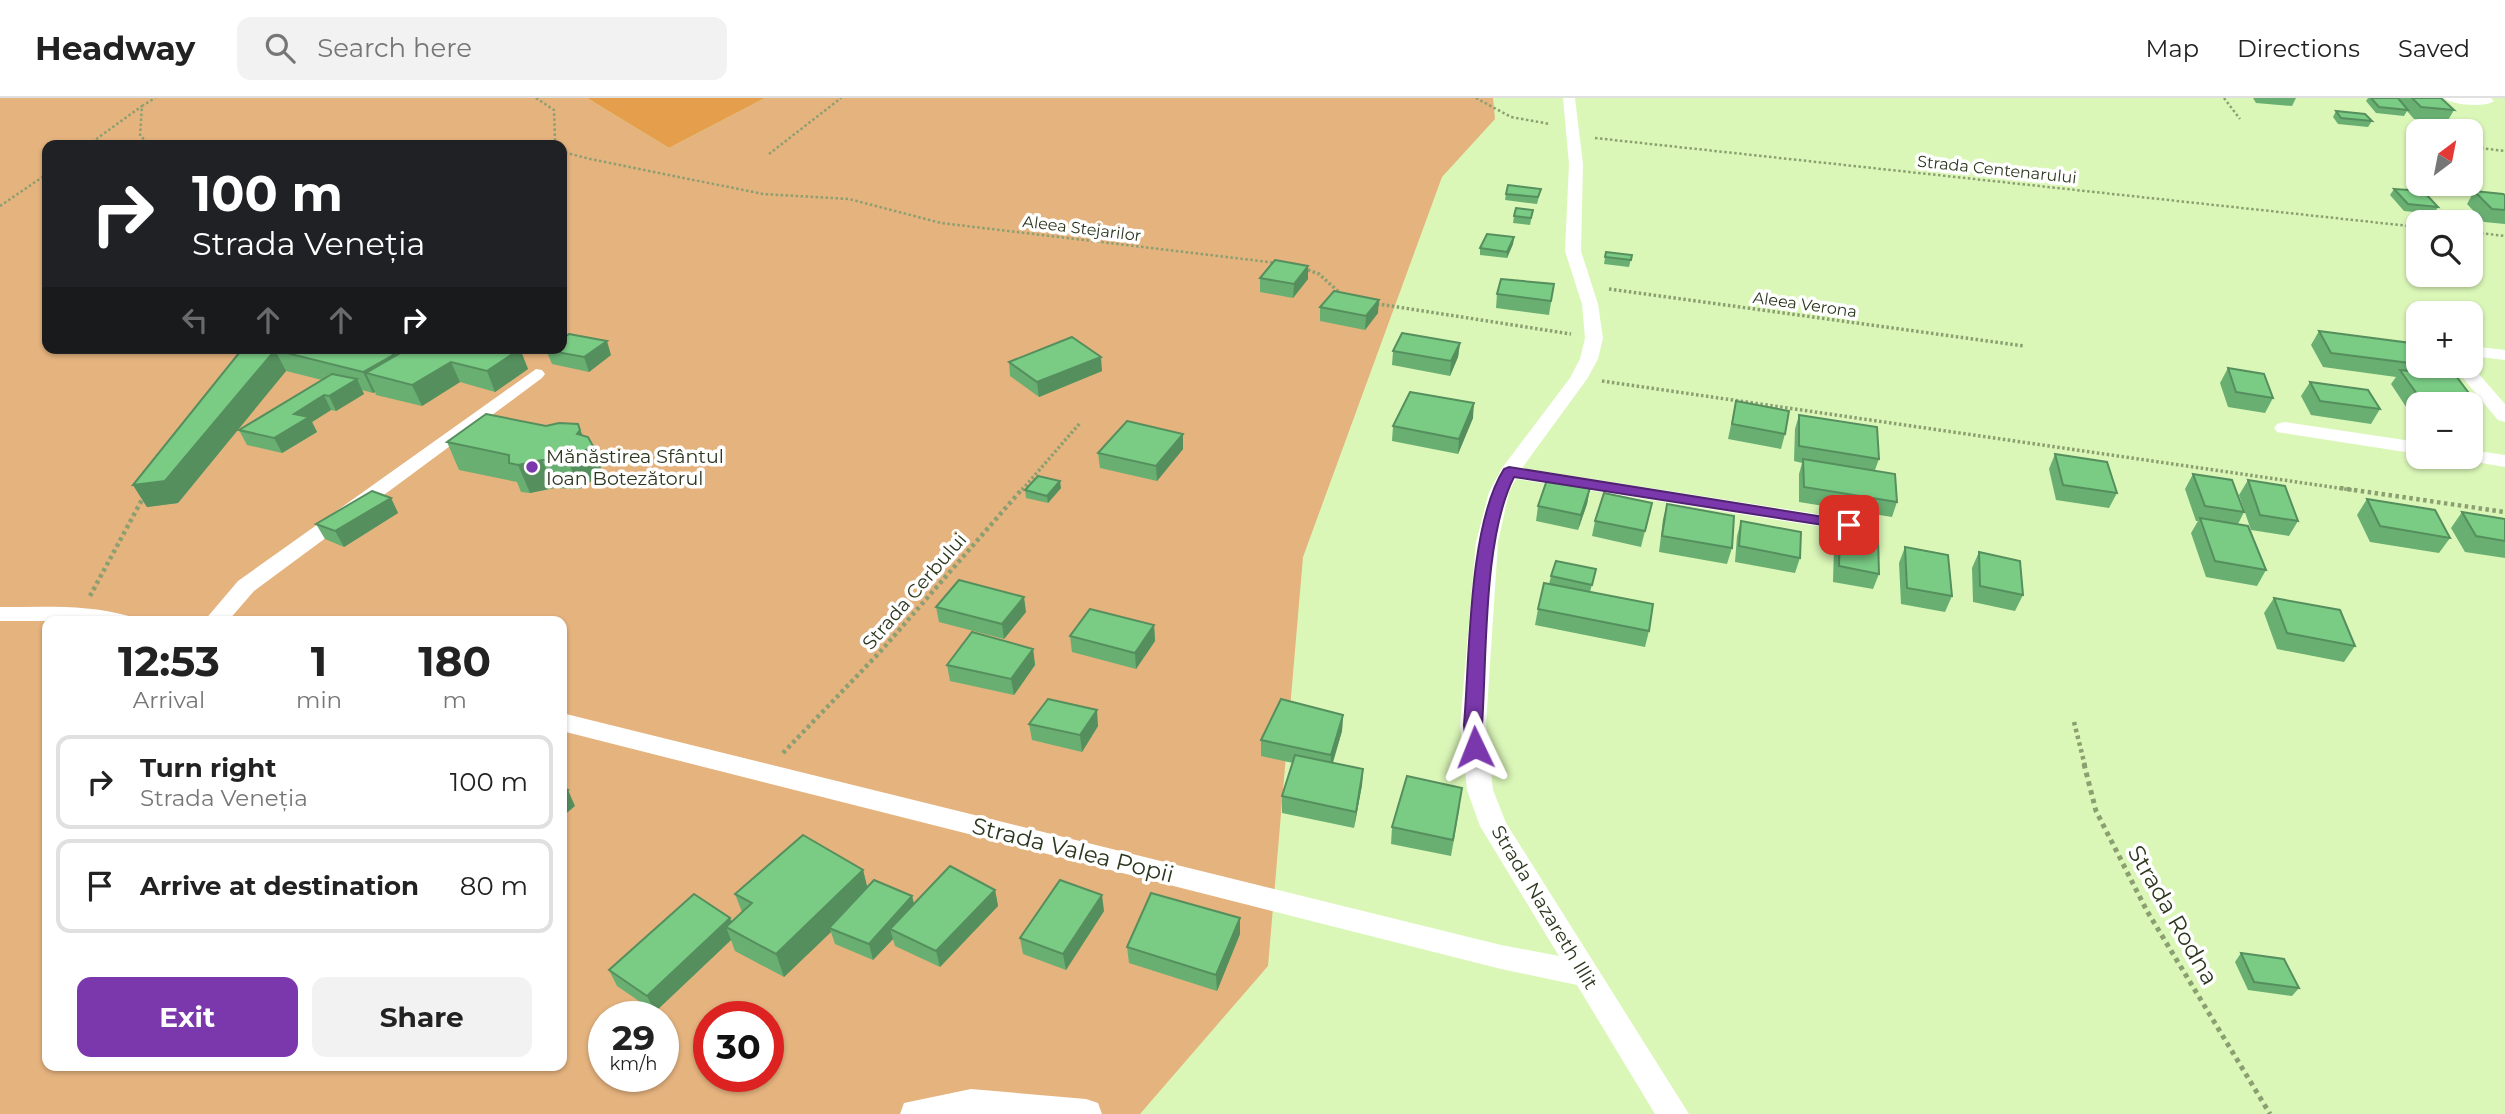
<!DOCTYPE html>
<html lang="en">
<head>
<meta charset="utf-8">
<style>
  :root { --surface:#fff; --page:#f2f2f2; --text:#222; --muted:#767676; --line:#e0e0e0; --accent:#7b38ac }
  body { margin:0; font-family:Montserrat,sans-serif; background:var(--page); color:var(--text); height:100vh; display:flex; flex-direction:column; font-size:26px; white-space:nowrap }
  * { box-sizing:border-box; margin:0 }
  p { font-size:23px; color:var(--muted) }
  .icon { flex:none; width:38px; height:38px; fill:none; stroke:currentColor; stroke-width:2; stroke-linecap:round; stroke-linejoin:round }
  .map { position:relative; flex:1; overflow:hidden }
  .details { position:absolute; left:42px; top:518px; width:525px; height:455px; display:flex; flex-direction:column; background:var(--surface); border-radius:14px; box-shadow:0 2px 5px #0004 }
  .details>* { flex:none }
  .hud { position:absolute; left:42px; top:42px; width:525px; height:214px; border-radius:14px; box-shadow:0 2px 5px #0004; background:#202124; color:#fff; overflow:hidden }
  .needle { width:46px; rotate:32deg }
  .tools { position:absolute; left:2406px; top:21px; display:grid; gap:14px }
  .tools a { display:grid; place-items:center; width:77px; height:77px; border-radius:14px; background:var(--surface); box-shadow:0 2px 5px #0004; font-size:35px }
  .speed { position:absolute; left:588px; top:903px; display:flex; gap:14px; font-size:35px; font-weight:700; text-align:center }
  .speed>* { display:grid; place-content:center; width:91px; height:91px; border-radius:50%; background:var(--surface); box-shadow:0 2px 5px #0004; line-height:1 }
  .speed small { font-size:18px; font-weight:400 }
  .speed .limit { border:10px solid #d22; background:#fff; color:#111 }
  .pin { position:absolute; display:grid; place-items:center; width:60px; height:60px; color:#fff; margin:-30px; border-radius:14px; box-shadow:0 4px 10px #0006 }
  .me { position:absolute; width:77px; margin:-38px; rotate:358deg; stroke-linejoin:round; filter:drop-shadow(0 0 5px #0008) }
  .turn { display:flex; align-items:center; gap:24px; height:147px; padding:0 35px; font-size:32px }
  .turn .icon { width:91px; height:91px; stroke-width:2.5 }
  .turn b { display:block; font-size:49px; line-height:60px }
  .lanes { display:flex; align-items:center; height:66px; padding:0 35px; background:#0003; justify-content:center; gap:35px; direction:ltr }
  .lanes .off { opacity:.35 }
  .eta { display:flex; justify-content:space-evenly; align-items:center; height:119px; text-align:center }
  .eta b { font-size:42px; font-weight:700; line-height:49px }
  .action { display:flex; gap:14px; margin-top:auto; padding:14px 35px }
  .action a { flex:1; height:80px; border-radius:14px; background:var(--accent); color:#fff; font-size:28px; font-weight:700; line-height:80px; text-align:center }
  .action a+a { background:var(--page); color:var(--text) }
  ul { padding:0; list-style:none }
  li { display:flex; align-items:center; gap:21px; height:94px; margin:0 14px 10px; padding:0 21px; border:4px solid var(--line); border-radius:14px }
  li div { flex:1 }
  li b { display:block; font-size:26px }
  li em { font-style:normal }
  header { display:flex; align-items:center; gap:42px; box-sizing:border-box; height:98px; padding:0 35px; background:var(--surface); border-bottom:2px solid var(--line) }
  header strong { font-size:33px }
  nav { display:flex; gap:38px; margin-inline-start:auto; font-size:24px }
  .search { width:490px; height:63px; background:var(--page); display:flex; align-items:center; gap:18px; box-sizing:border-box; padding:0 24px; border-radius:14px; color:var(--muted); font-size:26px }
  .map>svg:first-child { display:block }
  .green { fill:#e5b37e; fill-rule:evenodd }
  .forest { fill:#e59e4c }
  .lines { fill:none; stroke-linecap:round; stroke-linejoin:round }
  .path-far3 { stroke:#8b9f71; stroke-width:2.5; stroke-dasharray:2.5 2.5; stroke-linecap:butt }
  .path-far2 { stroke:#8b9f71; stroke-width:3.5; stroke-dasharray:2.5 2.5; stroke-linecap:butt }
  .path-far1 { stroke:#8b9f71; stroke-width:4.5; stroke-dasharray:3.5 3.5; stroke-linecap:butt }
  .path { stroke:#8b9f71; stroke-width:5; stroke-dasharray:4.5 4.5; stroke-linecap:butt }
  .minor { fill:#fff; fill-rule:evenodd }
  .wall { fill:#69af72 }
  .shaded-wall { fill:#558f5d }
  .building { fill:#7acc85; stroke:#558f5d; stroke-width:2 }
  .route { fill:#7b38ac; stroke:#502470; stroke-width:2 }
  .poi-dot { fill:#7b38ac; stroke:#fff; stroke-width:2.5 }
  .labels { text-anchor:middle; stroke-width:7; stroke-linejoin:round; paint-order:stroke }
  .far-street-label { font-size:16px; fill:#2c371e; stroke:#fff }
  .poi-label { font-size:19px; fill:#2c371e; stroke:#fff; text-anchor:start }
  .street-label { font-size:19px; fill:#2c371e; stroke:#fff }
  .near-street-label { font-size:23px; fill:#2c371e; stroke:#fff }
</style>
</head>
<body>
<header>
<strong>Headway</strong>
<div class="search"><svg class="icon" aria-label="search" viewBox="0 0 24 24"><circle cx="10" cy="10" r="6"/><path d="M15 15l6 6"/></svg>Search here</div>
<nav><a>Map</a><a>Directions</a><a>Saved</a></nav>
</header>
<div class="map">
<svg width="2505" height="1016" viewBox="0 0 2505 1016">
  <rect width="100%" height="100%" fill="#dbf7b8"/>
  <path class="green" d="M0 0H587L669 50 765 0H1493L1495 21 1442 79 1303 459 1268 868 1140 1016H0ZM47 47H562V250H47ZM47 523H562V968H47ZM604 919H663V978H604ZM709 919H768V978H709Z"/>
  <polygon class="forest" points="587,0 765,0 669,50"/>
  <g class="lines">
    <g class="path-far3">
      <polyline points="536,0 554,12 555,42 559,47"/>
      <polyline points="1476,0 1511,19 1550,26"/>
      <polyline points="2224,0 2240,21"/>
      <polyline points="1595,40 2418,129"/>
      <polyline points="88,47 142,8"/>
      <polyline points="152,47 140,38 142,8 155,0"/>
      <polyline points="2471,49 2505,53"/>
      <polyline points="562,50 567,55 590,61 763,96 849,101 941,125 1277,165"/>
      <polyline points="769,56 841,0"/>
      <polyline points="0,108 47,76"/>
      <polyline points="2471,134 2505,138"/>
      <polyline points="1303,170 1312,174"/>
    </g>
    <g class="path-far2">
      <polyline points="1308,172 1319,176 1341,196"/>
      <polyline points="1609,191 2024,248"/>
      <polyline points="1372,205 1571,236"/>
      <polyline points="1602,283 2352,392"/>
      <polyline points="1022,392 1080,325"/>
    </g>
    <g class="path-far1">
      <polyline points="2340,390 2505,414"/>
      <polyline points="90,498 144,398"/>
      <polyline points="2074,624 2085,668"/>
      <polyline points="783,655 880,554 1023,390"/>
    </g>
    <polyline class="path" points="2084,666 2096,713 2147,813 2270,1016"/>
    <g class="minor">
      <polygon points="1563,0 1575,0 1583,66 1581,153 1598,206 1603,240 1598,261 1587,281 1522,370 1849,421 1860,427 1849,433 1516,381 1509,394 1498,444 1486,627 1493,692 1506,725 1689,1016 1655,1016 1577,887 1501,871 562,633 562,615 1501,847 1559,858 1480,728 1467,692 1460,627 1476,444 1489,394 1502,370 1570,280 1580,261 1585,240 1582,206 1565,153 1569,66"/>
      <path d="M2443 0H2491L2494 3C2485 10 2452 7 2443 0Z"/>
      <polygon points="2471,248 2505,252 2505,262 2471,258"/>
      <polygon points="2471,267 2505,306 2505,324 2498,322 2453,268"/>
      <polygon points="536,271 542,272 545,276 542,280 254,493 228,523 204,523 238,483"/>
      <polygon points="2284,324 2418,344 2418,356 2277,334 2274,330 2277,326"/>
      <polygon points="2471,352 2505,357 2505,369 2464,362 2462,359 2471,359"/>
      <path d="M0 509C43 509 87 506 129 518L133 523H0Z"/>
      <polygon points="971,991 1086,1001 1098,1005 1102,1016 900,1016 904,1005"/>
    </g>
  </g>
  <g class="wall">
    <polygon points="2253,0 2296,0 2292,8 2256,5"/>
    <polygon points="2368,0 2441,0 2454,12 2447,24 2414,21 2407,13 2404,18 2376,15 2366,3"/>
    <polygon points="2336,13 2372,23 2368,29 2338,26 2333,19"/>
    <polygon points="1541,91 1537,106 1505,102 1506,96"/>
    <polygon points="2394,91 2438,109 2434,116 2404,113 2390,97"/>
    <polygon points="2474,93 2505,97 2505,126 2484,124 2467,106"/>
    <polygon points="1533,112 1530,127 1513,125 1514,118"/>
    <polygon points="1514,139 1513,146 1507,160 1480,157 1480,150"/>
    <polygon points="1606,154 1632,157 1629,169 1604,166"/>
    <polygon points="1260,180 1308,181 1293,200 1260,194"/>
    <polygon points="1554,186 1549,217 1496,210 1497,196"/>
    <polygon points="1320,209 1378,215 1365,232 1320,223"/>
    <polygon points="2319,233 2418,246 2418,268 2436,268 2437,269 2432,276 2480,310 2471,324 2471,306 2418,306 2418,318 2412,318 2391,286 2396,279 2323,269 2311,247"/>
    <polygon points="1460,245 1458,259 1450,278 1392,267 1393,253"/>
    <polygon points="243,250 396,258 520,251 528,271 495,294 460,284 422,308 376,297 375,294 373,295 362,292 364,296 336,313 331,312 312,324 317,334 282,355 247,347 239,332 322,282 286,273 178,405 147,409 133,387"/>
    <polygon points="546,252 611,257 589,274 552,266"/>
    <polygon points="1009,264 1102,273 1039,299 1010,278"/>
    <polygon points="2228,270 2273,300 2265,315 2228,309 2220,285"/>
    <polygon points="2310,284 2380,311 2371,326 2311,317 2301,298"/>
    <polygon points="1736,303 1785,336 1781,351 1728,341"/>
    <polygon points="1799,317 1879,361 1875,372 1897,404 1892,419 1799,404 1799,376 1802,365 1794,363 1795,331"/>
    <polygon points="1473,320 1458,356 1392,343 1393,328"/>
    <polygon points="546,328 580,332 583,337 593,348 603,376 579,391 554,390 530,395 521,394 517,384 459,372 447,344"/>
    <polygon points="1183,351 1157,383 1100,370 1098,355"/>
    <polygon points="2055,356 2117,395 2109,410 2056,402 2049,371"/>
    <polygon points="2193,376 2244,414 2238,426 2266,472 2257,488 2206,479 2191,435 2198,423 2196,423 2185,391"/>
    <polygon points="2248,382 2298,423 2289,438 2251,432 2239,397"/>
    <polygon points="1061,390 1048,405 1026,400 1025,392"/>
    <polygon points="1590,390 1587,406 1578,432 1536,423 1538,408"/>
    <polygon points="391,400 398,415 344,449 325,441 316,426"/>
    <polygon points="2367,401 2450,440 2439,455 2370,444 2357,417"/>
    <polygon points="1652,405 1641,449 1592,438 1595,423"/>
    <polygon points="1667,406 1732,450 1727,466 1659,454 1663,421"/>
    <polygon points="2462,414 2505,421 2505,460 2465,454 2451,430"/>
    <polygon points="1741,423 1800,460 1795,475 1735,464 1737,438"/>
    <polygon points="1840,433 1879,476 1873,491 1833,484 1834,449"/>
    <polygon points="1905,449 1952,498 1945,514 1901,506 1899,465"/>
    <polygon points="1979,454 2023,497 2015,513 1973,504 1972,470"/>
    <polygon points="1551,478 1594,479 1590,494 1649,533 1645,549 1535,527 1538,511 1549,486"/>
    <polygon points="2274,500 2355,548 2344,564 2277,551 2264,515"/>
    <polygon points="936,509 1026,514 1004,541 939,524"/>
    <polygon points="1154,527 1155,543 1136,571 1072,554 1070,538"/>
    <polygon points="1033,551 1035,567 1014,597 950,583 947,567"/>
    <polygon points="1343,617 1342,633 1333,665 1363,671 1362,687 1354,730 1282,715 1282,698 1293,665 1261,658 1261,642"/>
    <polygon points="1029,626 1098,628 1082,654 1032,642"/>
    <polygon points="1460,707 1451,758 1391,746 1392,729"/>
    <polygon points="863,772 867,789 912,798 914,806 995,792 998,808 940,869 895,848 893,841 873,862 835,846 831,834 784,879 735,853 731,842 655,914 617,888 609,872 730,820 732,824 742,814 735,796"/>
    <polygon points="1104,813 1066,872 1023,856 1020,840"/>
    <polygon points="1240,836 1217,893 1129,865 1127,849"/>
    <polygon points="2241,855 2299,890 2292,898 2248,892 2235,864"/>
  </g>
  <g class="shaded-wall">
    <polygon points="1514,139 1513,146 1507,160 1507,154"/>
    <polygon points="1308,168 1308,181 1293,200 1294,186"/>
    <polygon points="1379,202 1378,215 1365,232 1366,218"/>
    <polygon points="607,243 611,257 589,274 584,259"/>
    <polygon points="1460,245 1458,259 1450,278 1451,263"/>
    <polygon points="520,251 528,271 495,294 487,273"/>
    <polygon points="275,252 286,273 178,405 147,409 133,387"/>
    <polygon points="395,256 405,277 366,275 375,294 373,295 363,274"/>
    <polygon points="1101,259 1102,273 1039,299 1037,284"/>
    <polygon points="451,264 460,284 422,308 412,287"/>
    <polygon points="357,281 364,296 336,313 329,298"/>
    <polygon points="324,297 331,312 312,324 317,334 282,355 274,340 294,316"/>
    <polygon points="1474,305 1473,320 1458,356 1459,341"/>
    <polygon points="580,332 588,351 593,348 603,376 579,391 568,362 577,336"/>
    <polygon points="1183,336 1183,351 1157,383 1156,368"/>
    <polygon points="542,362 554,390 530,395 518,367"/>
    <polygon points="1060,383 1061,390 1048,405 1047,398"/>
    <polygon points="1590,390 1587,406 1578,432 1581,417"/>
    <polygon points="391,400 398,415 344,449 335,433"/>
    <polygon points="1024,499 1026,514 1004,541 1002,526"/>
    <polygon points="1154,527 1155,543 1136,571 1135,555"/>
    <polygon points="1033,551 1035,567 1014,597 1011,581"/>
    <polygon points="1097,612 1098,628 1082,654 1080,637"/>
    <polygon points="1343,617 1342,633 1330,673 1331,657"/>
    <polygon points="1363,671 1362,687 1354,730 1356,714"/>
    <polygon points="568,692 575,708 562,719 562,697"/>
    <polygon points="863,772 869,796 829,830 831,834 784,879 776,856"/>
    <polygon points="995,792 998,808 940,869 936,853"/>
    <polygon points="1102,797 1104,813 1066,872 1063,856"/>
    <polygon points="912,798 916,814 890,831 893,841 873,862 869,846"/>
    <polygon points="730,820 736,834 726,829 731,842 655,914 647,898"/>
    <polygon points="1240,820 1240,836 1217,893 1216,877"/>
  </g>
  <g class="building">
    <polygon points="2371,0 2398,0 2408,12 2379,9"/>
    <polygon points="2412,0 2441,0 2454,12 2421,9"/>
    <polygon points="2336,13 2365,16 2372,23 2341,20"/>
    <polygon points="1508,87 1541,91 1538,99 1506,96"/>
    <polygon points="2394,91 2423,93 2438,109 2408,106"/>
    <polygon points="2474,93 2503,96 2505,97 2505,112 2492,111"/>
    <polygon points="1516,110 1533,112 1531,120 1514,118"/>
    <polygon points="1487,136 1514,139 1507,154 1480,150"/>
    <polygon points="1606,154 1632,157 1631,162 1605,159"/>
    <polygon points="1275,162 1308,168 1294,186 1260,180"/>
    <polygon points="1501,181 1554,186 1551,203 1497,196"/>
    <polygon points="1334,193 1379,202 1366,218 1320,209"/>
    <polygon points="2319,233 2418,246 2418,266 2331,255"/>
    <polygon points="1402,235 1460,245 1451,263 1393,253"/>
    <polygon points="569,236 607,243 584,259 546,252 549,250 562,250 562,241"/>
    <polygon points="1072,239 1101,259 1037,284 1009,264"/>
    <polygon points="243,250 367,250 395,256 363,274 275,252 165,383 133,387"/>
    <polygon points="409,250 518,250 520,251 487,273 451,264 412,287 366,275"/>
    <polygon points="2228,270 2264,276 2273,300 2236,294"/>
    <polygon points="2400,272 2456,278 2480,310 2471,309 2471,306 2449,306 2422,303"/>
    <polygon points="332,276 357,281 329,298 324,297 294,316 309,319 274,340 239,332"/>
    <polygon points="2310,284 2368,292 2380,311 2320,303"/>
    <polygon points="1410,294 1474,305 1459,341 1393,328"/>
    <polygon points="1736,303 1789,313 1785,336 1732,326"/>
    <polygon points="486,316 546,328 559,325 578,326 580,332 577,336 588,339 593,348 568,362 542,362 518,367 509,365 509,357 447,344"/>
    <polygon points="1799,317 1877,329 1879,361 1799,348"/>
    <polygon points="1127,323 1183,336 1156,368 1098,355"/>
    <polygon points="2055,356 2107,364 2117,395 2063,387"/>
    <polygon points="1803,361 1895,376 1897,404 1804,389"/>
    <polygon points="2193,376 2232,382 2244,414 2205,408"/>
    <polygon points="1038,378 1060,383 1047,398 1025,392"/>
    <polygon points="1547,382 1590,390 1581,417 1538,408"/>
    <polygon points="2248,382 2285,388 2298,423 2260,417"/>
    <polygon points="372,393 391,400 335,433 316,426"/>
    <polygon points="1604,395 1652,405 1645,433 1595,423"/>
    <polygon points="2367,401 2435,412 2450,440 2380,428"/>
    <polygon points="1667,406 1734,418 1732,450 1662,438"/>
    <polygon points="2462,414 2505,421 2505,443 2476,438"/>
    <polygon points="2200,420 2248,428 2266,472 2215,463"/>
    <polygon points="1741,423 1801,434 1800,460 1739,448"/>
    <polygon points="1840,433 1878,441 1879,476 1839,468"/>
    <polygon points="1905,449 1948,457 1952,498 1907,490"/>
    <polygon points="1979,454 2020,463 2023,497 1980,488"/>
    <polygon points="1556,463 1596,471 1592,487 1551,478"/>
    <polygon points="959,482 1024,499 1002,526 936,509"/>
    <polygon points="1544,485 1653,506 1649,533 1538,511"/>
    <polygon points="2274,500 2340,512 2355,548 2287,535"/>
    <polygon points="1090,511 1154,527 1135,555 1070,538"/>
    <polygon points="972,534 1033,551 1011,581 947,567"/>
    <polygon points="1048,601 1097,612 1080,637 1029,626"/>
    <polygon points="1281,601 1343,617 1331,657 1261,642"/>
    <polygon points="1295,657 1363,671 1356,714 1282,698"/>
    <polygon points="1407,678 1462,690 1453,742 1392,729"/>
    <polygon points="562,689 568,692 562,697"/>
    <polygon points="803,737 863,772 776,856 726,829 752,805 735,796"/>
    <polygon points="950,768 995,792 936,853 890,831"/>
    <polygon points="874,782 912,798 869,846 829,830"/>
    <polygon points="1060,782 1102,797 1063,856 1020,840"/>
    <polygon points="1151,795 1240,820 1216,877 1127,849"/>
    <polygon points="694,796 730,820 647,898 609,872"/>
    <polygon points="2241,855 2284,861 2299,890 2254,884"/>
  </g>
  <path class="route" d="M1509 369 1849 423 1856 427 1849 431 1514 379C1483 440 1487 557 1482 627L1484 649 1475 655 1466 649 1464 627C1470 558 1468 428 1504 371Z"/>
  <circle class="poi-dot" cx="532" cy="369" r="7"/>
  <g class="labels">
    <g class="far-street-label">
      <text transform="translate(1997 71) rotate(6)" y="6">Strada Centenarului</text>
      <text transform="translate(1082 130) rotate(7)" y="6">Aleea Stejarilor</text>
      <text transform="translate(1805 206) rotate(8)" y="6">Aleea Verona</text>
    </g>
    <g class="poi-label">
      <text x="546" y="365">Mănăstirea Sfântul<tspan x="546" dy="22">Ioan Botezătorul</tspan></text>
    </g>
    <g class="street-label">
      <text transform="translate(914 493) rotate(-49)" y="7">Strada Cerbului</text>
      <text transform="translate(1545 809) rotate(59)" y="7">Strada Nazareth Illit</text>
    </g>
    <g class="near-street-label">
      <text transform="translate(1073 752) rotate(14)" y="8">Strada Valea Popii</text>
      <text transform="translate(2173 817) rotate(60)" y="8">Strada Rodna</text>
    </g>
  </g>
</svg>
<div class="tools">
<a><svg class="needle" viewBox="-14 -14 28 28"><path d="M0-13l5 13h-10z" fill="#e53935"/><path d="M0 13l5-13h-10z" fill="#767676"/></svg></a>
<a><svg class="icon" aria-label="search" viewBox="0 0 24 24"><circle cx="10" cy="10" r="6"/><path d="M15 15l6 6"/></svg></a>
<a>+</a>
<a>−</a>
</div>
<div class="speed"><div>29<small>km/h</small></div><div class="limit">30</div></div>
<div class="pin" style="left:1849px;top:427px;background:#d93025"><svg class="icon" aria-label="arrive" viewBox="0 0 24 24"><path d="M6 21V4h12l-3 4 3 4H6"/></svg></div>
<svg class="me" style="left:1475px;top:649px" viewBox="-20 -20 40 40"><path d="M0-17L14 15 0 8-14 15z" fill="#7b38ac" stroke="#fff" stroke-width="4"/></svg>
<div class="hud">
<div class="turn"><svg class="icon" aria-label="right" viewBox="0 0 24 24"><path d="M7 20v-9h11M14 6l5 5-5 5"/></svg><div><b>100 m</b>Strada Veneția</div></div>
<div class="lanes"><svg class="icon off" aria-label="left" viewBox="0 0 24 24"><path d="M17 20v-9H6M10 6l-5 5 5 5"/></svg><svg class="icon off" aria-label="ahead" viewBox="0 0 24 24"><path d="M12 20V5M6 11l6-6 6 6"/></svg><svg class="icon off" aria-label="ahead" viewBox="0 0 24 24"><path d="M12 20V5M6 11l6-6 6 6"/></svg><svg class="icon" aria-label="right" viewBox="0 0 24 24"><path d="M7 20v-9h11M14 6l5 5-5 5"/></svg></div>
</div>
<section class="details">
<div class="eta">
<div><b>12:53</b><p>Arrival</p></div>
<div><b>1</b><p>min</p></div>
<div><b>180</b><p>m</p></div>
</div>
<ul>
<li><svg class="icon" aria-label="right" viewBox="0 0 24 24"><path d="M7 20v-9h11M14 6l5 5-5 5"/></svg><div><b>Turn right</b><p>Strada Veneția</p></div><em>100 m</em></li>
<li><svg class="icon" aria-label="arrive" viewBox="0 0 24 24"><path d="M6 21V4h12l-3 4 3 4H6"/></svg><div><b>Arrive at destination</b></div><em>80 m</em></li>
</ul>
<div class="action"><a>Exit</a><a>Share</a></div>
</section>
</div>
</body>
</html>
